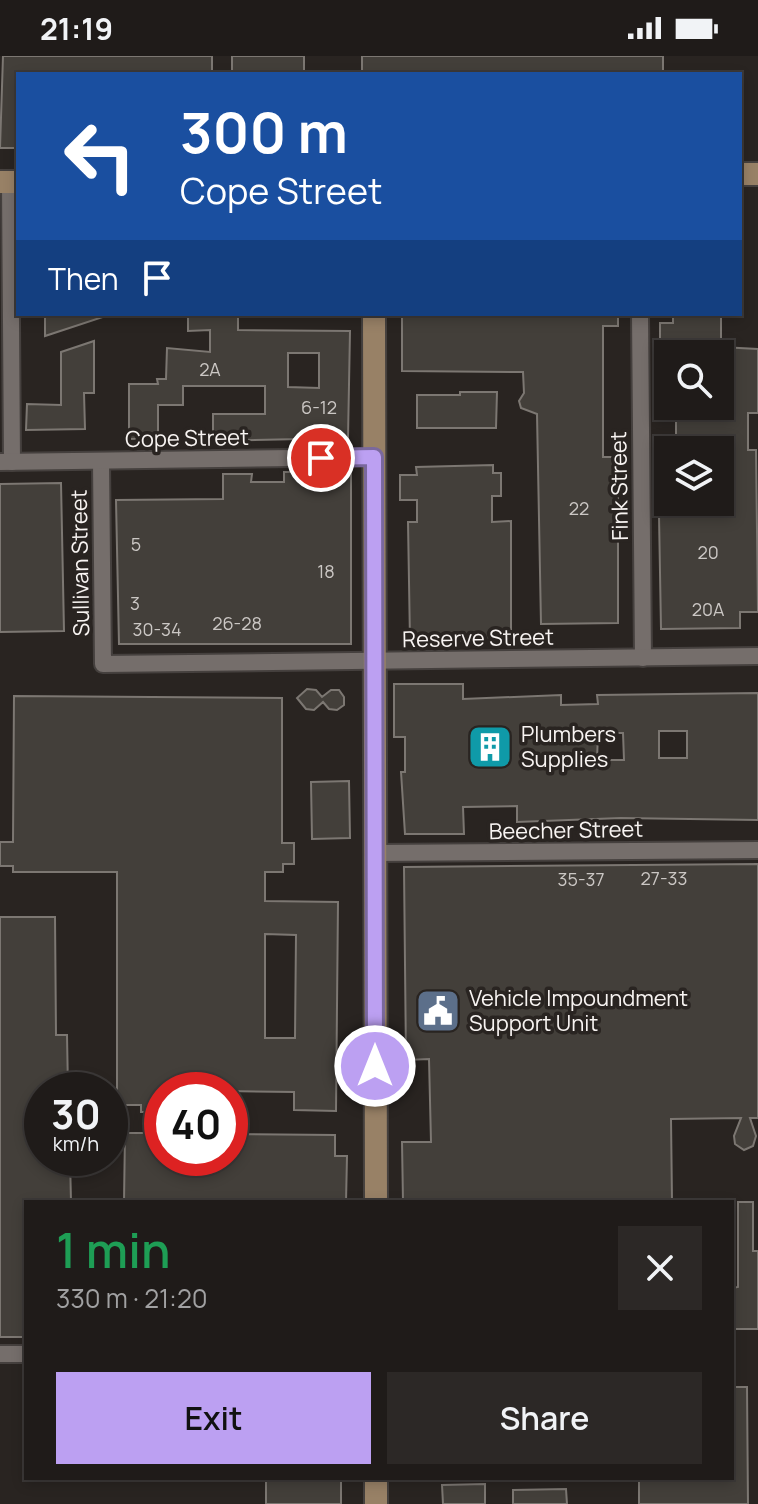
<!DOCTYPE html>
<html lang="en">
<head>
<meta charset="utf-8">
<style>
  :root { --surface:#1f1b19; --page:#2c2826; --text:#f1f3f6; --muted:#a1a1a2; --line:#3c3938; --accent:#bca0f2 }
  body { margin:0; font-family:Manrope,sans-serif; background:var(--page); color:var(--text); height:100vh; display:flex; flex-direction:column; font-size:30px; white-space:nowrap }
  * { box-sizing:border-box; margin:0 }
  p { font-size:26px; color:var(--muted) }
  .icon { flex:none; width:44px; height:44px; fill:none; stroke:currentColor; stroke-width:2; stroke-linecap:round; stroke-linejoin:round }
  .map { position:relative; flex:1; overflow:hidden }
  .side { position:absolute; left:24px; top:1144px; width:710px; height:280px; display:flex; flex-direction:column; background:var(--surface); border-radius:0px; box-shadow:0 4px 12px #0003,0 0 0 2px var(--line) }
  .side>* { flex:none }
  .guide { position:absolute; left:16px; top:16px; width:726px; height:244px; border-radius:0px; box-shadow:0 4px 12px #0003,0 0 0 2px var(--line); background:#1a4fa0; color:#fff; overflow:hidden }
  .buttons { position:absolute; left:654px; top:284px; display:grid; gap:16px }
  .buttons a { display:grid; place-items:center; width:80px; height:80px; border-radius:0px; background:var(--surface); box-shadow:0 4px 12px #0003,0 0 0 2px var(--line); font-size:40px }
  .speed { position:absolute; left:24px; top:1016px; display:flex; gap:16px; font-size:40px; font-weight:700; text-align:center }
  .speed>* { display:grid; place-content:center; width:104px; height:104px; border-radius:50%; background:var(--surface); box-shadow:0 4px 12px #0003,0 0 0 2px var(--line); line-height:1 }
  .speed small { font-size:20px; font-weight:400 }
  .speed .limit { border:12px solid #d22; background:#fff; color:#111 }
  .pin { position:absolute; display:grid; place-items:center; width:68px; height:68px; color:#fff; margin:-34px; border:4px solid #fff; border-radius:50%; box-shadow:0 2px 8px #0007 }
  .me { position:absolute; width:88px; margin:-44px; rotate:0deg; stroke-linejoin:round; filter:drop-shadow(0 0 6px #0008) }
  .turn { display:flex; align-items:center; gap:28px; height:168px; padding:0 32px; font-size:36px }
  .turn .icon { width:104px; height:104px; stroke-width:2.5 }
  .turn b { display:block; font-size:56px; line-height:68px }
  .then { display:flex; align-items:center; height:76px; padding:0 32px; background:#0003; gap:16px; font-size:30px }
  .round { display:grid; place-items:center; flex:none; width:84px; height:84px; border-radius:0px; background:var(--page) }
  .summary { display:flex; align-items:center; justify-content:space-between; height:136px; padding:0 32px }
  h1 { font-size:48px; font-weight:600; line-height:60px; color:#1e9e55 }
  .action { display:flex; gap:16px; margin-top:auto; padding:16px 32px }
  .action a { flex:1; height:92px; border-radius:0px; background:var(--accent); color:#111; font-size:32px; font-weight:600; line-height:92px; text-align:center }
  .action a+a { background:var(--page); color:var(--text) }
  .status { display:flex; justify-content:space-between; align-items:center; height:56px; padding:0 40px; background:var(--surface); direction:ltr }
  .status svg { height:22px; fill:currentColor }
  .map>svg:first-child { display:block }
  .building { fill:#433f3a; stroke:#7c7772; stroke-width:2; fill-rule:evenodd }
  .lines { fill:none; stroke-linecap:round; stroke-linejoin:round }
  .street-casing { stroke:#45403e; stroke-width:20 }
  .secondary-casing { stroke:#45403e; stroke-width:26 }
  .street { stroke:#756e6b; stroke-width:16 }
  .secondary { stroke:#988166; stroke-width:22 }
  .route-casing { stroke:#7a689d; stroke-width:20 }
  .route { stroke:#bca0f2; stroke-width:14 }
  .labels { text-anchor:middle; stroke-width:7; stroke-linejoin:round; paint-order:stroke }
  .number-label { font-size:18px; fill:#cbc7c4 }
  .street-label { font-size:22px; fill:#f8f4f2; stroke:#292421 }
  .poi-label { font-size:22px; fill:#f8f4f2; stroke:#292421; text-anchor:start }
</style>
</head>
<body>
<div class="status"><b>21:19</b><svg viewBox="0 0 49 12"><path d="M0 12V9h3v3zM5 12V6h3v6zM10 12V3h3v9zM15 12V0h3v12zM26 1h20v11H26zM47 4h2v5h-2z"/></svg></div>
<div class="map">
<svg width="758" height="1448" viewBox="0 0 758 1448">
  <rect width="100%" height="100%" fill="#292421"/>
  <g class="building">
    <polygon points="3,0 212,0 212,18 18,18 18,92 0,92"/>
    <rect x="232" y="0" width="72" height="18"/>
    <rect x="362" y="0" width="301" height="18"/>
    <polygon points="45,258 105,258 106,260 45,280"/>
    <path d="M188 258H238V274L350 275 348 382 213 385V358H265V330H183V349H158V382L129 383V328H158L157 323H166L167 292 210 296V274L188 275ZM288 297H319V332L288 331Z"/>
    <polygon points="402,258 618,260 618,270 603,270 603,401 618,401 618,567 541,568 537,358 521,352 519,345 524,337 523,316 402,315"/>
    <polygon points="673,258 721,258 721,291 758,293 758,357 748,357 748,394 756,394 758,556 740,556 740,572 661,573 659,459 687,459 687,446 720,446 720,394 676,394 676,350 720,350 720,298 660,298 660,267 673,267"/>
    <polygon points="94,285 94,337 84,337 85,373 26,374 27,348 61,349 61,296"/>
    <polygon points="460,336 497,336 496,372 417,372 417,339 460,339"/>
    <polygon points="493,409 493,417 501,417 501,440 492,440 492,466 511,465 511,584 410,585 408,466 417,466 417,444 400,444 400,419 417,419 416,411"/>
    <polygon points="284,416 351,416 351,588 119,588 116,444 223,443 223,418 252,418 251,426 284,426"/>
    <polygon points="61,427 64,575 0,576 0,428"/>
    <path d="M394 628H463V643L561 639V649L598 648 597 639 758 637V764L621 762 517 766V750L463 751 464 778H405L401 716H405V681H394ZM659 675H687V702H659ZM598 677H623L624 704H597Z"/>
    <polygon points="307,633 316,634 322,641 331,634 339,634 344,641 344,649 337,654 329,653 323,646 314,654 306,653 297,642"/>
    <path d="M14 640 282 642V787H294V808H283V816H265V845L338 846 336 1055 294 1054V1036L162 1034V1056H141V1049H117V816H13V810H0V786H13ZM265 878 296 879 295 982H265Z"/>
    <polygon points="349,725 350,782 312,783 311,726"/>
    <polygon points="758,808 758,1062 750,1062 756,1080 753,1090 744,1094 735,1088 734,1080 741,1062 671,1063 672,1146 403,1146 402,1086 431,1086 429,1003 406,1004 404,811"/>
    <polygon points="0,861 55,861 56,979 67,979 68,1034 42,1034 42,1102 70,1102 71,1146 26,1146 26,1281 0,1281"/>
    <polygon points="125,1077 162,1077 162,1102 230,1102 230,1078 335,1079 335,1100 347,1100 346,1146 124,1146"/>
    <polygon points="738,1146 753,1146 753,1195 758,1195 758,1273 732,1273 732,1232 738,1231"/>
    <polygon points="732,1331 747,1331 748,1448 639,1448 639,1422 732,1422"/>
    <rect x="266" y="1422" width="75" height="26"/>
    <polygon points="485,1428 485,1448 443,1448 442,1429"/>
    <polygon points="566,1433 567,1448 513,1448 513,1434"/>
  </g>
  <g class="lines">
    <g class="street-casing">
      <g id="street">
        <polyline points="10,126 12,406"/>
        <polyline points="640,258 643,602"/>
        <polyline points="101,405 103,608 758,600"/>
        <polyline points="0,406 374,401"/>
        <polyline points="375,797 758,794"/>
        <polyline points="0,1298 26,1298"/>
      </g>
    </g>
    <g class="secondary-casing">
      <g id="secondary">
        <polyline points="740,118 758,118"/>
        <polyline points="0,126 18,126"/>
        <polyline points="374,258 376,1146"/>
        <polyline points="376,1422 376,1448"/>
      </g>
    </g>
    <use href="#street" class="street"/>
    <use href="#secondary" class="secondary"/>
  </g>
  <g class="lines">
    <g class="route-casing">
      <polyline id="route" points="321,402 374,401 375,1010"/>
    </g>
    <use href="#route" class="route"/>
  </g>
  <defs>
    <g id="building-square" transform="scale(2.3)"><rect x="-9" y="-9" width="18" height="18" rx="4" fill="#0f9aa8" stroke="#292421"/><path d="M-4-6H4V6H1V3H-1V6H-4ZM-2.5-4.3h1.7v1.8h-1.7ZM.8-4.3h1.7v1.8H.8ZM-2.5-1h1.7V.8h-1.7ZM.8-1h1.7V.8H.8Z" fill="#fff"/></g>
    <g id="civic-square" transform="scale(2.3)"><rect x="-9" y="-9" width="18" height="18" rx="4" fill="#5c6f8a" stroke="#292421"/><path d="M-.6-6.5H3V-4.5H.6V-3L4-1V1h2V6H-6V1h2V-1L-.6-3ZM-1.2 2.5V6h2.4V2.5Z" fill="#fff"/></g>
  </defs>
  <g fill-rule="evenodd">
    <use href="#building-square" x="490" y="691"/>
    <use href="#civic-square" x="438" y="955"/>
  </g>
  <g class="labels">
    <g class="number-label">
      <text x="210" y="320">2A</text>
      <text x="319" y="358">6-12</text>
      <text x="579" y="459">22</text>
      <text x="136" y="495">5</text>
      <text x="708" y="503">20</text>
      <text x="326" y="522">18</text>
      <text x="135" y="554">3</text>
      <text x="708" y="560">20A</text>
      <text x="237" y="574">26-28</text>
      <text x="157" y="580">30-34</text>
      <text x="664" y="829">27-33</text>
      <text x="581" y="830">35-37</text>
    </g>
    <g class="street-label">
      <text transform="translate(187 382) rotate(-1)" y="8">Cope Street</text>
      <text transform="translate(619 430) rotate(-91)" y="8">Fink Street</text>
      <text transform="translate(80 507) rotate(-91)" y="8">Sullivan Street</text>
      <text transform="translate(478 582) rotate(-1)" y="8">Reserve Street</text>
      <text transform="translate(566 774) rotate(-1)" y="8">Beecher Street</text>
    </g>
    <g class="poi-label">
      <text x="521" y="686">Plumbers<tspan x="521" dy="25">Supplies</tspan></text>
      <text x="469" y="950">Vehicle Impoundment<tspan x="469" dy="25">Support Unit</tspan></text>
    </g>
  </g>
</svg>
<div class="buttons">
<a><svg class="icon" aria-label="search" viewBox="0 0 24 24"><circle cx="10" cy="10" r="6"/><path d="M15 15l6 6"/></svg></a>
<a><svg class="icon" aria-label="layers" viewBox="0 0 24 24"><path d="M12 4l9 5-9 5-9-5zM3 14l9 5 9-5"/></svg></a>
</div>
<div class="speed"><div>30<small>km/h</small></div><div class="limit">40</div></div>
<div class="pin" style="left:321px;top:402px;background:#d93025"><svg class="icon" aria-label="arrive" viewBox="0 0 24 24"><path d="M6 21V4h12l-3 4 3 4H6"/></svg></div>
<svg class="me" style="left:375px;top:1010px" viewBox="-20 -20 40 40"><circle r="17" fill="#bca0f2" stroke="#fff" stroke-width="3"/><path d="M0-11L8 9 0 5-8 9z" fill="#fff"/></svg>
<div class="guide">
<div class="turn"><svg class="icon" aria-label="left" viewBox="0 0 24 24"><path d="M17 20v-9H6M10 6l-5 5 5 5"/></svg><div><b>300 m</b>Cope Street</div></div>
<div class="then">Then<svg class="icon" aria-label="arrive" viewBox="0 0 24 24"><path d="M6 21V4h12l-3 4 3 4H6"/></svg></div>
</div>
<section class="side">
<div class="summary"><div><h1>1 min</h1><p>330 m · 21:20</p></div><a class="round"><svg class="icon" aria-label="close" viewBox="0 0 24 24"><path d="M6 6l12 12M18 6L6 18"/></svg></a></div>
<div class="action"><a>Exit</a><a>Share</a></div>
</section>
</div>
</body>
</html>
